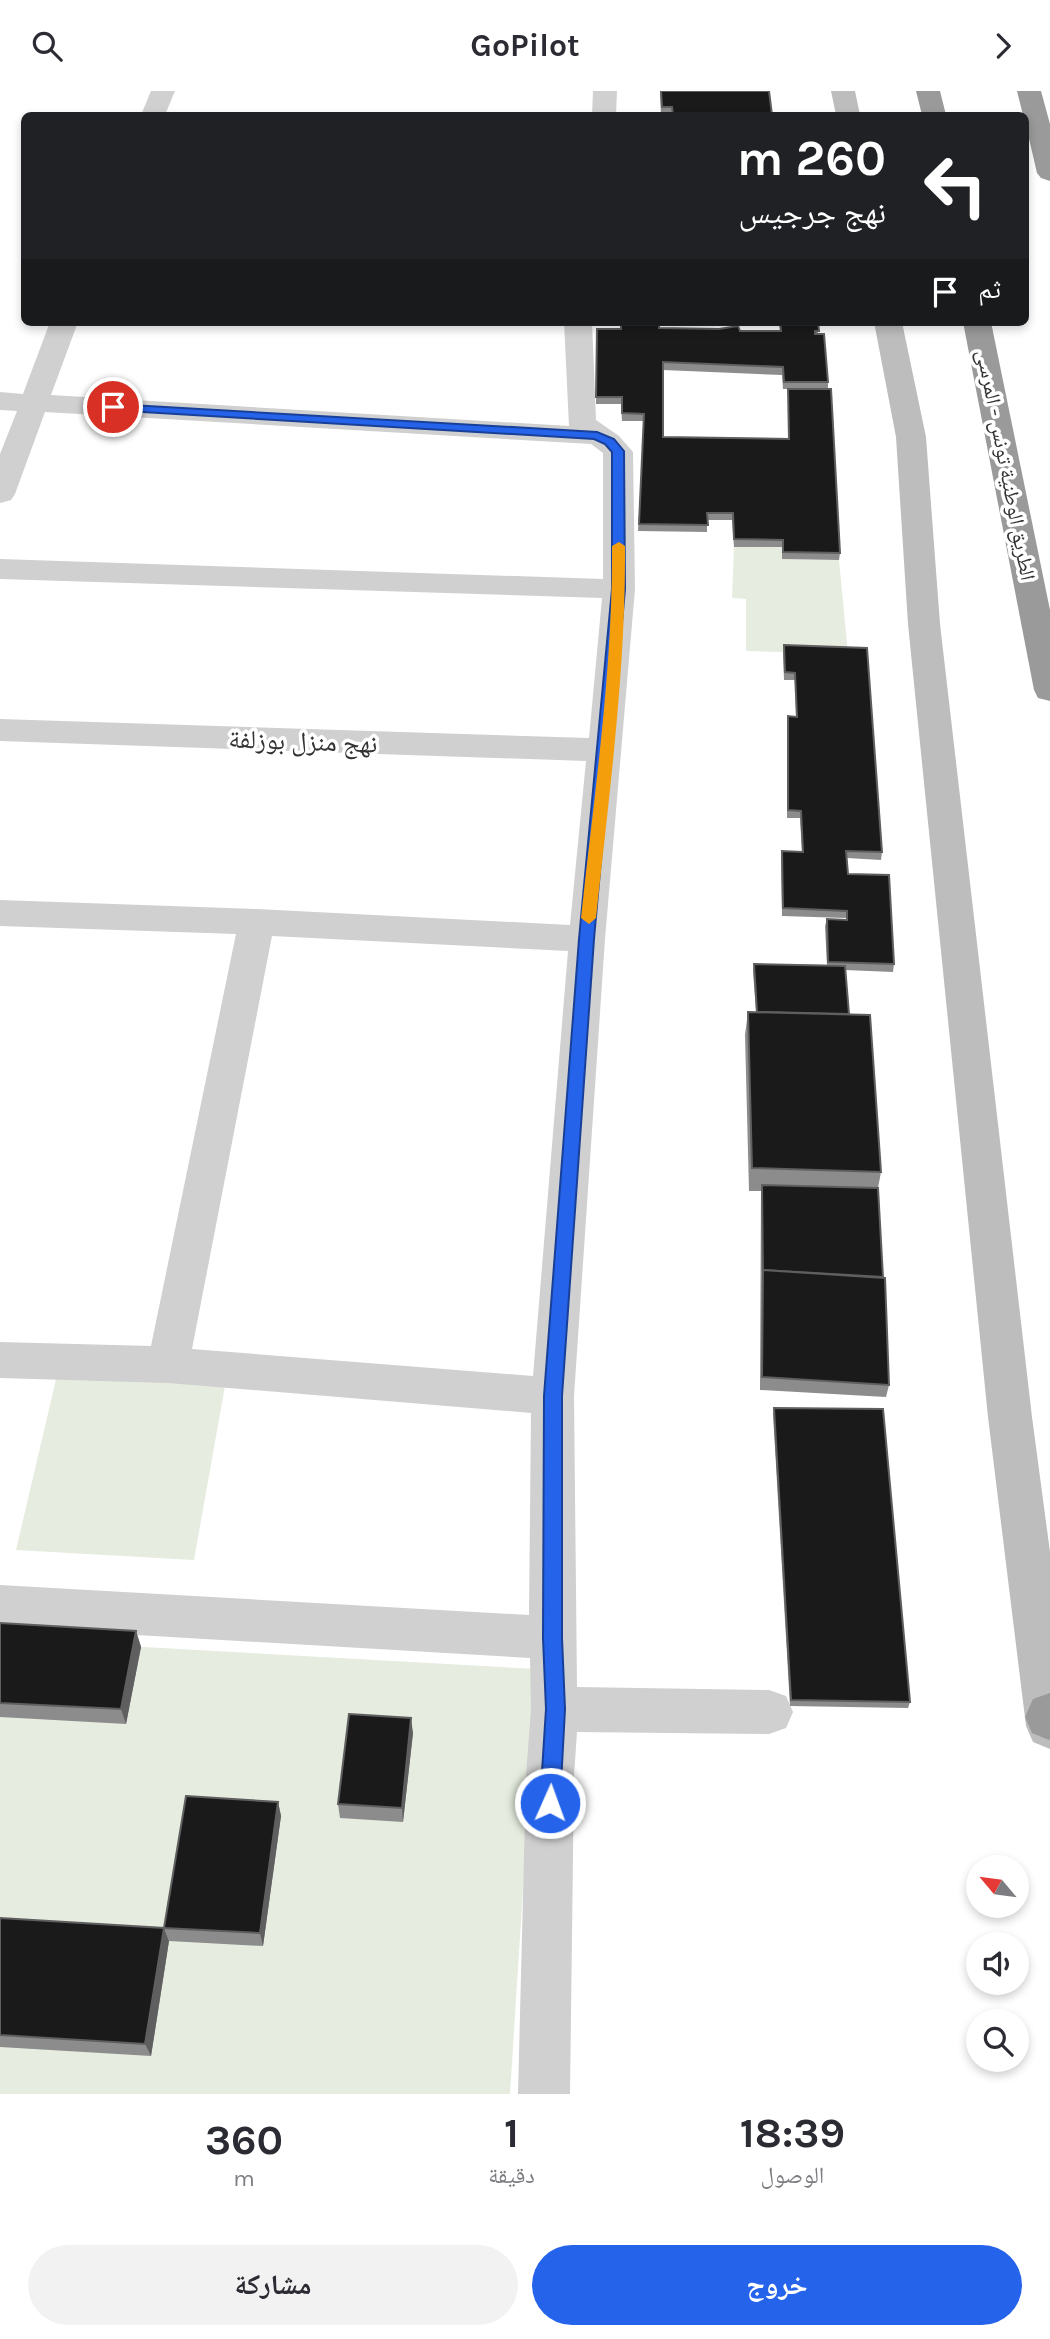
<!DOCTYPE html>
<html lang="ar">
<head>
<meta charset="utf-8">
<style>
  :root { --surface:#fff; --page:#f2f2f3; --text:#2b2b33; --muted:#7c7c81; --accent:#2563eb }
  body { margin:0; font-family:Karla,"Noto Naskh Arabic",sans-serif; background:var(--page); color:var(--text); direction:rtl; height:100vh; display:flex; flex-direction:column; font-size:26px; white-space:nowrap }
  * { box-sizing:border-box; margin:0 }
  p { font-size:23px; color:var(--muted) }
  .icon { flex:none; width:38px; height:38px; fill:none; stroke:currentColor; stroke-width:2; stroke-linecap:round; stroke-linejoin:round }
  .map { position:relative; height:2003px; overflow:hidden; direction:ltr }
  .drawer { display:flex; flex-direction:column; background:var(--surface); flex:1 }
  .drawer>* { flex:none }
  .guide { position:absolute; left:21px; top:21px; width:1008px; height:214px; border-radius:10px; box-shadow:0 4px 10px #0003; direction:rtl; background:#202124; color:#fff; overflow:hidden }
  .needle { width:46px; rotate:299deg }
  .controls { position:absolute; left:966px; top:1764px; display:grid; gap:14px }
  .controls a { display:grid; place-items:center; width:63px; height:63px; border-radius:50%; background:var(--surface); box-shadow:0 4px 10px #0003; font-size:35px }
  .pin { position:absolute; display:grid; place-items:center; width:60px; height:60px; color:#fff; margin:-30px; border:4px solid #fff; border-radius:50%; box-shadow:0 2px 7px #0007 }
  .me { position:absolute; width:77px; margin:-38px; rotate:2deg; stroke-linejoin:round; filter:drop-shadow(0 0 5px #0008) }
  .turn { display:flex; align-items:center; gap:24px; height:147px; padding:0 28px; font-size:32px }
  .turn .icon { width:91px; height:91px; stroke-width:2.5 }
  .turn b { display:block; font-size:49px; line-height:60px }
  .then { display:flex; align-items:center; height:66px; padding:0 28px; background:#0003; gap:14px; font-size:26px }
  .eta { display:flex; justify-content:space-evenly; align-items:center; height:119px; text-align:center }
  .eta b { font-size:42px; font-weight:700; line-height:49px }
  .button { display:flex; gap:14px; margin-top:auto; padding:14px 28px }
  .button a { flex:1; height:80px; border-radius:42px; background:var(--accent); color:#fff; font-size:28px; font-weight:700; line-height:80px; text-align:center }
  .button a+a { background:var(--page); color:var(--text) }
  header { display:flex; justify-content:space-between; align-items:center; height:91px; padding:0 28px; background:var(--surface); font-size:32px; font-weight:700 }
  .map>svg:first-child { display:block }
  .green { fill:#e6ecdf }
  .lines { fill:none; stroke-linecap:round; stroke-linejoin:round }
  .street { fill:#d0d0d0; fill-rule:evenodd }
  .secondary { fill:#bdbdbd; fill-rule:evenodd }
  .highway { fill:#9a9a9a; fill-rule:evenodd }
  .wall { fill:#8c8c8c; fill-rule:evenodd }
  .shaded-wall { fill:#5f5f5f }
  .building { fill:#1a1a1a; stroke:#5f5f5f; stroke-width:2 }
  .route { fill:#2563eb; stroke:#184099; stroke-width:2 }
  .slow { fill:#f59e0b }
  .labels { text-anchor:middle; stroke-width:7; stroke-linejoin:round; paint-order:stroke }
  .far-street-label { font-size:21px; fill:#333; stroke:#fff }
  .street-label { font-size:26px; fill:#333; stroke:#fff }
</style>
</head>
<body>
<header><svg class="icon" aria-label="forward" viewBox="0 0 24 24"><path d="M9 5l7 7-7 7"/></svg>GoPilot<svg class="icon" aria-label="search" viewBox="0 0 24 24"><circle cx="10" cy="10" r="6"/><path d="M15 15l6 6"/></svg></header>
<div class="map">
<svg width="1050" height="2003" viewBox="0 0 1050 2003">
  <rect width="100%" height="100%" fill="#fff"/>
  <g class="green">
    <polygon points="734,456 782,456 783,468 839,469 848,563 746,560 746,508 732,507"/>
    <polygon points="58,1280 226,1289 194,1469 16,1459"/>
    <polygon points="0,1548 537,1578 510,2003 0,2003"/>
  </g>
  <g class="lines">
    <g class="street">
      <polygon points="151,0 175,0 165,24 141,24"/>
      <polygon points="593,0 617,0 616,24 592,24"/>
      <path d="M50 231H78L51 304 569 335 564 231H592L596 329 619 345 633 361 635 498 605 848 574 1305 577 1596 769 1599 786 1605 793 1621 786 1637 769 1643 577 1641 574 1685 570 2003H518L526 1685 531 1618 530 1567 0 1536V1494L529 1524 531 1322 168 1292 0 1287V1251L151 1255 236 843 0 835V809L257 818 570 834 586 670 0 650V628L589 647 602 507 0 488V468L603 488V362L591 353 45 321 15 403 11 409 0 412V363L17 320 0 319V301L23 303ZM272 845 568 860 533 1285 192 1258Z"/>
    </g>
    <g class="secondary">
      <polygon points="831,0 855,0 860,24 836,24"/>
      <polygon points="874,231 902,231 926,346 940,533 1032,1326 1050,1461 1050,1658 1033,1651 1026,1635 988,1326 908,533 896,346"/>
    </g>
    <g class="highway">
      <polygon points="916,0 940,0 946,24 922,24"/>
      <polygon points="1017,0 1041,0 1050,33 1050,90 1041,87 1037,82 1026,35 1026,24 1023,24"/>
      <polygon points="963,231 991,231 1050,519 1050,610 1038,607 1034,599"/>
      <polygon points="1050,1602 1050,1648 1049,1649 1032,1642 1025,1626 1033,1608"/>
    </g>
  </g>
  <g class="wall">
    <polygon points="660,0 769,0 772,24 661,24"/>
    <path d="M779 231H818V243L828 291V298L840 462 839 469 782 468V456H734L732 429H707V441L638 440 644 330H622L621 313H596L597 238 659 237 780 240ZM663 279 782 284 783 298H795H788V348L663 346Z"/>
    <polygon points="784,554 882,761 881,769 847,767 848,783 894,873 893,881 845,879 849,923 881,1081 878,1097 889,1294 886,1306 760,1299 761,1100 749,1100 745,944 748,921 756,921 753,880 754,873 827,874 825,835 827,828 846,829 846,827 782,825 781,767 782,760 802,761 800,727 787,727 787,633 788,625 796,626 795,589 784,589 783,561"/>
    <polygon points="774,1317 910,1611 908,1617 790,1615 773,1323"/>
    <polygon points="0,1532 136,1540 141,1556 126,1633 0,1626"/>
    <polygon points="413,1642 403,1731 340,1727 338,1713"/>
    <polygon points="278,1711 281,1725 263,1855 169,1850 164,1837"/>
    <polygon points="0,1827 164,1837 169,1850 151,1965 0,1956"/>
  </g>
  <g class="shaded-wall">
    <polygon points="136,1540 141,1556 126,1633 121,1618"/>
    <polygon points="411,1627 413,1642 403,1731 402,1717"/>
    <polygon points="278,1711 281,1725 263,1855 260,1842"/>
    <polygon points="164,1837 169,1850 151,1965 145,1953"/>
  </g>
  <g class="building">
    <polygon points="661,0 769,0 772,24 673,24 672,16 662,16"/>
    <polygon points="621,231 659,232 659,237 719,238 738,235 740,240 781,240 780,231 818,231 819,240 815,240 815,243 824,243 828,291 784,291 783,276 663,271 663,346 789,348 788,298 831,298 840,462 783,461 783,449 734,448 733,422 707,422 708,434 639,433 644,323 622,322 622,306 596,306 597,238 621,238"/>
    <polygon points="784,554 867,557 882,761 846,760 848,783 889,784 894,873 828,871 827,828 847,829 847,820 783,817 782,760 803,761 801,720 788,719 788,625 797,626 795,582 785,581"/>
    <polygon points="754,873 845,875 849,923 757,921"/>
    <polygon points="748,921 870,924 881,1081 752,1077"/>
    <polygon points="762,1094 878,1097 883,1186 763,1179 763,1185"/>
    <polygon points="763,1179 885,1187 889,1294 762,1286"/>
    <polygon points="774,1317 883,1318 910,1611 791,1609"/>
    <polygon points="0,1532 136,1540 121,1618 0,1612"/>
    <polygon points="349,1623 411,1627 402,1717 338,1713"/>
    <polygon points="186,1705 278,1711 260,1842 164,1837"/>
    <polygon points="0,1827 164,1837 145,1953 0,1944"/>
  </g>
  <polygon class="route" points="113,313 597,341 614,348 624,360 625,498 594,848 562,1305 562,1547 565,1618 560,1712 557,1719 550,1722 543,1719 540,1712 546,1618 543,1547 544,1305 579,848 612,498 612,361 605,353 594,348 109,319 107,316"/>
  <path class="slow" d="M619 451 625 455C626 579 609 704 596 827L589 833 581 827C594 704 613 579 612 455Z"/>
  <g class="labels">
    <g class="far-street-label">
      <text transform="translate(1006 374) rotate(79)" y="7">الطريق الوطنية تونس - المرسى</text>
    </g>
    <g class="street-label">
      <text transform="translate(303 650) rotate(2)" y="9">نهج منزل بوزلفة</text>
    </g>
  </g>
</svg>
<div class="controls">
<a><svg class="needle" viewBox="-14 -14 28 28"><path d="M0-13l5 13h-10z" fill="#e53935"/><path d="M0 13l5-13h-10z" fill="#7c7c81"/></svg></a>
<a><svg class="icon" aria-label="sound" viewBox="0 0 24 24"><path d="M4 9h4l5-4v14l-5-4H4zM17 9q2 3 0 6"/></svg></a>
<a><svg class="icon" aria-label="search" viewBox="0 0 24 24"><circle cx="10" cy="10" r="6"/><path d="M15 15l6 6"/></svg></a>
</div>
<div class="pin" style="left:113px;top:316px;background:#d93025"><svg class="icon" aria-label="arrive" viewBox="0 0 24 24"><path d="M6 21V4h12l-3 4 3 4H6"/></svg></div>
<svg class="me" style="left:550px;top:1712px" viewBox="-20 -20 40 40"><circle r="17" fill="#2563eb" stroke="#fff" stroke-width="3"/><path d="M0-11L8 9 0 5-8 9z" fill="#fff"/></svg>
<div class="guide">
<div class="turn"><svg class="icon" aria-label="left" viewBox="0 0 24 24"><path d="M17 20v-9H6M10 6l-5 5 5 5"/></svg><div><b>260 m</b>نهج جرجيس</div></div>
<div class="then">ثم<svg class="icon" aria-label="arrive" viewBox="0 0 24 24"><path d="M6 21V4h12l-3 4 3 4H6"/></svg></div>
</div>
</div>
<section class="drawer">
<div class="eta">
<div><b>18:39</b><p>الوصول</p></div>
<div><b>1</b><p>دقيقة</p></div>
<div><b>360</b><p>m</p></div>
</div>
<div class="button"><a>خروج</a><a>مشاركة</a></div>
</section>
</body>
</html>
